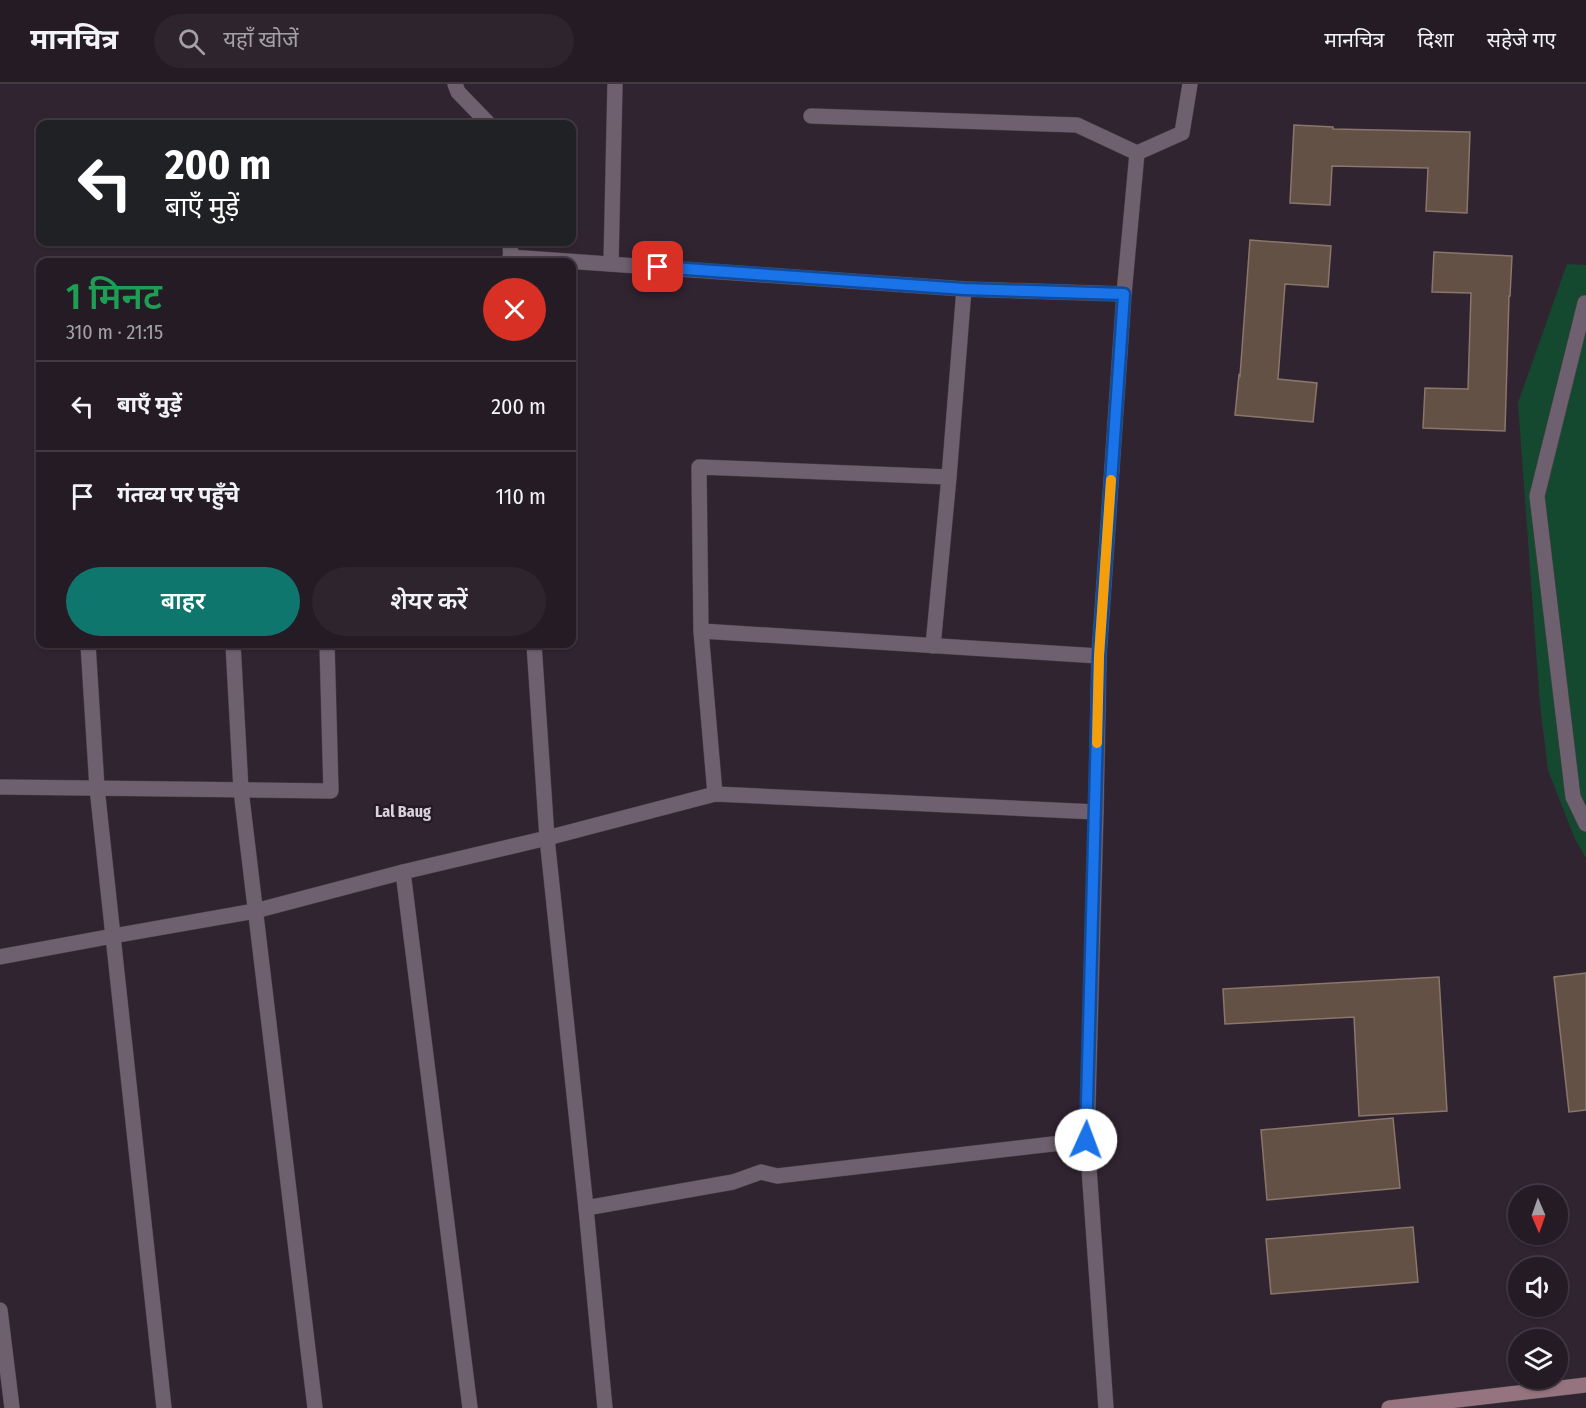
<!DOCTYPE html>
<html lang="hi">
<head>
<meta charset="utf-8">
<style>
  :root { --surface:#251b25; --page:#2d242d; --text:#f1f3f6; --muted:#a3a1a7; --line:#423942; --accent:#0f766e }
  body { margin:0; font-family:"Fira Sans Condensed","Noto Sans Devanagari",sans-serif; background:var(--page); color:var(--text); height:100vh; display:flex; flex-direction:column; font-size:22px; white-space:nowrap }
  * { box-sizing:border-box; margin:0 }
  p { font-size:20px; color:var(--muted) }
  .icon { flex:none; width:33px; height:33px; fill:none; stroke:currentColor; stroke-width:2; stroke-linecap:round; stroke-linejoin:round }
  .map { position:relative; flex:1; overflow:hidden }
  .side { position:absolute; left:36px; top:174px; width:540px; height:390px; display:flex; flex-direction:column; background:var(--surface); border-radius:12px; box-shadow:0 2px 4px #0004,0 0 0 2px var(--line) }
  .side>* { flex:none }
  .top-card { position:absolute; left:36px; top:36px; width:540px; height:126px; border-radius:12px; box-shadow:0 2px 4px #0004,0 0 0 2px var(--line); background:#202124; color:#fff; overflow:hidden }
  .needle { width:39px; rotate:178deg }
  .controls { position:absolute; left:1508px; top:1101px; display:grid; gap:12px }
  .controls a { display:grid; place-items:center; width:60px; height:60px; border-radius:50%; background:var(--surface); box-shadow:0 2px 4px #0004,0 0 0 2px var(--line); font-size:30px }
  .pin { position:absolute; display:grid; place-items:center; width:51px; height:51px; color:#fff; margin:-26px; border-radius:12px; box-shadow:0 3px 9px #0006 }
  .me { position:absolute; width:66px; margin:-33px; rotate:2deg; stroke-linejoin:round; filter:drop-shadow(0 0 4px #0008) }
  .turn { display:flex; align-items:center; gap:21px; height:126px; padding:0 30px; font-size:27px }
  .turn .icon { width:78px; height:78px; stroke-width:2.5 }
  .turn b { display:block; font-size:42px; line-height:51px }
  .round { display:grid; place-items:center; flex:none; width:63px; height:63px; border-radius:32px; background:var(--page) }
  .head { display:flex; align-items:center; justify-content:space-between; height:102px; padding:0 30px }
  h1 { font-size:36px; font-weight:600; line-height:45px; color:#1e9e55 }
  .cta { display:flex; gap:12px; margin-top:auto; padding:12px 30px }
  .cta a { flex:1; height:69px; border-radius:36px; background:var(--accent); color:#fff; font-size:24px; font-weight:600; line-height:69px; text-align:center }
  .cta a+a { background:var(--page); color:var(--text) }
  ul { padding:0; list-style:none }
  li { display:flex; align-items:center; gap:18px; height:90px; padding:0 30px; border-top:2px solid var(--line) }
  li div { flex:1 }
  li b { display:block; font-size:22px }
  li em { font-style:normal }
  header { display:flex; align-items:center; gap:36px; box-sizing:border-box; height:84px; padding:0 30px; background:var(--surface); border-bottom:2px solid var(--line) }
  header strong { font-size:28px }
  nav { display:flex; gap:33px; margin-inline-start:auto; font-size:21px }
  .search { width:420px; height:54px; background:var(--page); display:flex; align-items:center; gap:15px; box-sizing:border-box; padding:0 21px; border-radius:33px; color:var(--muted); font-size:22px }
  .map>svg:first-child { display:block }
  .green { fill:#15492f }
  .building { fill:#635146; stroke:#8a766b; stroke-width:1.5 }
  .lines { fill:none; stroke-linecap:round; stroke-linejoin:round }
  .lane-casing { stroke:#4a404b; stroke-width:16 }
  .street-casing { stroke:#4a404b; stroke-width:16 }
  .secondary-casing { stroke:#4a404b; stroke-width:16 }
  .lane { stroke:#6f606f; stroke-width:15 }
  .street { stroke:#6f606f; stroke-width:15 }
  .secondary { stroke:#96747f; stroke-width:15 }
  .route-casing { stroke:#114b97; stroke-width:15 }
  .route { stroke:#1a73e8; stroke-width:10 }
  .slow { stroke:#f59e0b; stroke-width:10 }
  .labels { text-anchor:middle; stroke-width:5; stroke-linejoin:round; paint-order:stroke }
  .neighbourhood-label { font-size:16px; font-weight:bold; fill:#dad2da; stroke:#271a27 }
</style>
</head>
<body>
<header>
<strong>मानचित्र</strong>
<div class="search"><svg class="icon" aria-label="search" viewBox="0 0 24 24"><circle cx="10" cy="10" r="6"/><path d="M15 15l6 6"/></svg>यहाँ खोजें</div>
<nav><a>मानचित्र</a><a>दिशा</a><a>सहेजे गए</a></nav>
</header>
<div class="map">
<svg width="1586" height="1324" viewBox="0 0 1586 1324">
  <rect width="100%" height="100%" fill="#312431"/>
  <polygon class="green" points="1567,180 1586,181 1586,774 1575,755 1548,686 1540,621 1518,319"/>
  <g class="building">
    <polygon points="1294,41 1333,43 1333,45 1470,48 1467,129 1426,127 1428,84 1332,82 1330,121 1290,119"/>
    <polygon points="1250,156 1331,162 1328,203 1285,200 1278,295 1317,299 1313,338 1235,331 1239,291 1240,292"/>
    <polygon points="1434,168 1512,172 1510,212 1509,212 1505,347 1423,344 1425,304 1468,305 1471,209 1432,208"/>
    <polygon points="1586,889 1586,1026 1569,1028 1554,893"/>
    <polygon points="1439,893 1447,1027 1359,1032 1354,933 1225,940 1223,905"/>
    <polygon points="1393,1034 1400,1104 1267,1116 1261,1046"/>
    <polygon points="1413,1143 1418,1198 1271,1210 1266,1155"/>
  </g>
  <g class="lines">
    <g class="lane-casing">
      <polyline id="lane" points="1586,219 1585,219 1537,412 1573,713 1586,740"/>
    </g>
    <g class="street-casing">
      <g id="street">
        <polyline points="455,0 458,8 489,40"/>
        <polyline points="811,32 1077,41 1137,69"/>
        <polyline points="510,158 511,178"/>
        <polyline points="510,173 964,205 1124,210"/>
        <polyline points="611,180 615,0"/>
        <polyline points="701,547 1099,572"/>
        <polyline points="88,560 97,704 164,1324"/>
        <polyline points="233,560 241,706 315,1324"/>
        <polyline points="534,560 547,754 586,1124 605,1324"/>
        <polyline points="933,562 949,393 964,205"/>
        <polyline points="0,703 331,707 327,560"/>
        <polyline points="715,710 701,547 699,383 949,393"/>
        <polyline points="403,788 470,1324"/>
        <polyline points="0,873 113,852 255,827 403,788 547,754 715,710 1096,728"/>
        <polyline points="586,1124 733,1098 761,1088 777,1092 1087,1056"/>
        <polyline points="0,1226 12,1324"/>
        <polyline points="1106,1324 1087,1056 1096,728 1099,572 1124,210 1137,69 1182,49 1190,0"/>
      </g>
    </g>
    <g class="secondary-casing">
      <polyline id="secondary" points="1389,1324 1586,1301"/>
    </g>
    <use href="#lane" class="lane"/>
    <use href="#street" class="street"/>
    <use href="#secondary" class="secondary"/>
  </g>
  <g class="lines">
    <g class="route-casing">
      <polyline id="route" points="658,183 964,205 1124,210 1099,572 1086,1056"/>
    </g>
    <use href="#route" class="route"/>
    <polyline class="slow" points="1097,659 1099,572 1111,396"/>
  </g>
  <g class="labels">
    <g class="neighbourhood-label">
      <text x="403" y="733">Lal Baug</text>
    </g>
  </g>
</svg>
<div class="controls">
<a><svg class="needle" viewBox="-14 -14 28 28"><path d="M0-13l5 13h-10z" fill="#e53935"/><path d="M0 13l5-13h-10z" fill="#a3a1a7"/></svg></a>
<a><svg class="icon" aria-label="sound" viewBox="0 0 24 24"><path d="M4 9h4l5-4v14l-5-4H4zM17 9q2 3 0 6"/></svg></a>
<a><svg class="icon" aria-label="layers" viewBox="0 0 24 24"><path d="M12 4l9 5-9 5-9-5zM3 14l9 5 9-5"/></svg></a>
</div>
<div class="pin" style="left:658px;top:183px;background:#d93025"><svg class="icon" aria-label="arrive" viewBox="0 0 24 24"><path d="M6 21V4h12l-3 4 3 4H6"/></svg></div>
<svg class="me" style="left:1086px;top:1056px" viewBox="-20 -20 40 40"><circle r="19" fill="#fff"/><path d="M0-13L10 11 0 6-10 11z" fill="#1a73e8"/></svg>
<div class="top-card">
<div class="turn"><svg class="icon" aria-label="left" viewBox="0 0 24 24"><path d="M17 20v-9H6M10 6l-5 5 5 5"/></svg><div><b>200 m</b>बाएँ मुड़ें</div></div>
</div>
<section class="side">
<div class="head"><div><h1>1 मिनट</h1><p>310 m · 21:15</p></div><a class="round" style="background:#d93025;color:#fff"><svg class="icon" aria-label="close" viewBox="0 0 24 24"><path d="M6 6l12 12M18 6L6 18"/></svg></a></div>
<ul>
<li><svg class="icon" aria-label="left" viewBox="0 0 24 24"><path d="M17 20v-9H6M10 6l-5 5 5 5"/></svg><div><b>बाएँ मुड़ें</b></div><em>200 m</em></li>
<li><svg class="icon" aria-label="arrive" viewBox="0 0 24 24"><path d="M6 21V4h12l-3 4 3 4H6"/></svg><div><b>गंतव्य पर पहुँचे</b></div><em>110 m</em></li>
</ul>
<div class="cta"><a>बाहर</a><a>शेयर करें</a></div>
</section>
</div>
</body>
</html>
